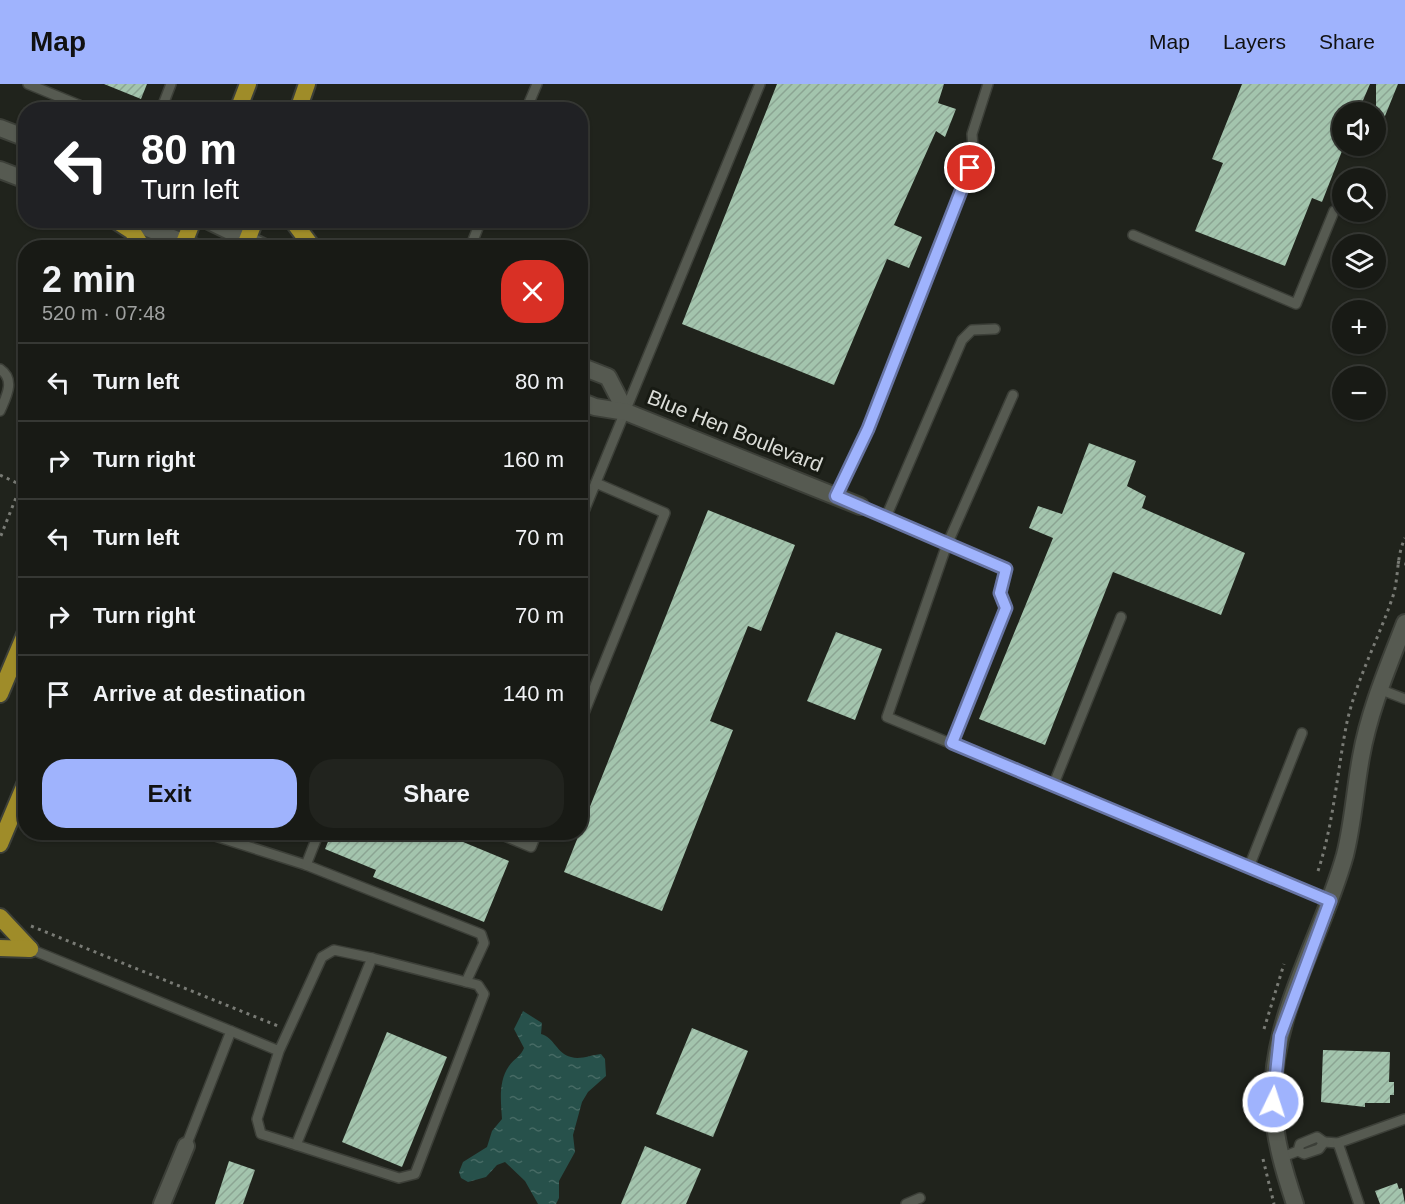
<!DOCTYPE html>
<html lang="en">
<head>
<meta charset="utf-8">
<style>
  :root { --surface:#181a15; --page:#21231e; --text:#f1f3f6; --muted:#9fa1a0; --line:#363834; --accent:#9fb3fd }
  body { margin:0; font-family:Helvetica,sans-serif; background:var(--page); color:var(--text); height:100vh; display:flex; flex-direction:column; font-size:22px; white-space:nowrap }
  * { box-sizing:border-box; margin:0 }
  p { font-size:20px; color:var(--muted) }
  .icon { flex:none; width:33px; height:33px; fill:none; stroke:currentColor; stroke-width:2; stroke-linecap:round; stroke-linejoin:round }
  .map { position:relative; flex:1; overflow:hidden }
  .side { position:absolute; left:18px; top:156px; width:570px; height:600px; display:flex; flex-direction:column; background:var(--surface); border-radius:24px; box-shadow:0 2px 4px #0004,0 0 0 2px var(--line) }
  .side>* { flex:none }
  .guide { position:absolute; left:18px; top:18px; width:570px; height:126px; border-radius:24px; box-shadow:0 2px 4px #0004,0 0 0 2px var(--line); background:#202124; color:#fff; overflow:hidden }
  .tools { position:absolute; left:1332px; top:18px; display:grid; gap:12px }
  .tools a { display:grid; place-items:center; width:54px; height:54px; border-radius:50%; background:var(--surface); box-shadow:0 2px 4px #0004,0 0 0 2px var(--line); font-size:30px }
  .pin { position:absolute; display:grid; place-items:center; width:51px; height:51px; color:#fff; margin:-26px; border:3px solid #fff; border-radius:50%; box-shadow:0 2px 6px #0007 }
  .me { position:absolute; width:66px; margin:-33px; rotate:4deg; stroke-linejoin:round; filter:drop-shadow(0 0 4px #0008) }
  .turn { display:flex; align-items:center; gap:21px; height:126px; padding:0 24px; font-size:27px }
  .turn .icon { width:78px; height:78px; stroke-width:2.5 }
  .turn b { display:block; font-size:42px; line-height:51px }
  .round { display:grid; place-items:center; flex:none; width:63px; height:63px; border-radius:24px; background:var(--page) }
  .overview { display:flex; align-items:center; justify-content:space-between; height:102px; padding:0 24px }
  h1 { font-size:36px; font-weight:600; line-height:45px }
  .primary-button { display:flex; gap:12px; margin-top:auto; padding:12px 24px }
  .primary-button a { flex:1; height:69px; border-radius:24px; background:var(--accent); color:#111; font-size:24px; font-weight:600; line-height:69px; text-align:center }
  .primary-button a+a { background:var(--page); color:var(--text) }
  ul { padding:0; list-style:none }
  li { display:flex; align-items:center; gap:18px; height:78px; padding:0 24px; border-top:2px solid var(--line) }
  li div { flex:1 }
  li b { display:block; font-size:22px }
  li em { font-style:normal }
  header { display:flex; align-items:center; gap:36px; box-sizing:border-box; height:84px; padding:0 30px; background:var(--accent); color:#111 }
  header strong { font-size:28px }
  nav { display:flex; gap:33px; margin-inline-start:auto; font-size:21px }
  .map>svg:first-child { display:block }
  .water { fill:url(#water-ripples) }
  .building { fill:url(#building-hatch) }
  .lines { fill:none; stroke-linecap:round; stroke-linejoin:round }
  .service-casing { stroke:#3c3f38; stroke-width:12 }
  .minor-casing { stroke:#3c3f38; stroke-width:20 }
  .trunk-casing { stroke:#3c3f38; stroke-width:20 }
  .path { stroke:#797b75; stroke-width:3; stroke-dasharray:3 4.5; stroke-linecap:butt }
  .service { stroke:#565a51; stroke-width:9 }
  .minor { stroke:#565a51; stroke-width:16 }
  .trunk { stroke:#9f8c29; stroke-width:16 }
  .route-casing { stroke:#6774a4; stroke-width:15 }
  .route { stroke:#9fb3fd; stroke-width:10 }
  .labels { text-anchor:middle; stroke-width:6; stroke-linejoin:round; paint-order:stroke }
  .street-label { font-size:21px; fill:#dbddd8; stroke:#171a13 }
</style>
</head>
<body>
<header>
<strong>Map</strong>
<nav><a>Map</a><a>Layers</a><a>Share</a></nav>
</header>
<div class="map">
<svg width="1405" height="1120" viewBox="0 0 1405 1120">
  <defs>
    <pattern id="water-ripples" width="26" height="14" patternUnits="userSpaceOnUse" patternTransform="scale(1.5)"><rect width="26" height="14" fill="#27514b"/><path d="M2 4q2-2 4 0t4 0M15 11q2-2 4 0t4 0" fill="none" stroke="#466a64"/></pattern>
    <pattern id="building-hatch" width="6" height="6" patternUnits="userSpaceOnUse" patternTransform="scale(1.5)"><rect width="6" height="6" fill="#a3c4ad"/><path d="M-1 1l2-2M0 6l6-6M5 7l2-2" fill="none" stroke="#8ba492"/></pattern>
  </defs>
  <rect width="100%" height="100%" fill="#20231c"/>
  <path class="water" d="M523 927 542 939 541 950C554 953 557 970 571 973 580 976 591 971 601 970L605 975 606 992 588 1008 582 1018 573 1051 575 1068 559 1097V1114L556 1120H538L525 1097 505 1078 497 1081 486 1093 468 1098 461 1094 459 1088 463 1078 487 1063 492 1047 502 1035C501 1017 498 998 509 982 514 975 521 972 524 964L514 945Z"/>
  <g class="building">
    <polygon points="104,0 147,0 141,15"/>
    <polygon points="777,0 944,0 938,19 956,25 945,53 936,47 894,141 922,153 909,184 887,175 834,301 682,240"/>
    <polygon points="1242,0 1370,0 1358,28 1342,28 1342,67 1322,118 1312,114 1285,182 1195,147 1223,79 1212,75"/>
    <polygon points="1376,0 1398,0 1376,54"/>
    <polygon points="1089,359 1136,377 1127,402 1146,412 1142,424 1245,469 1221,531 1113,488 1045,661 979,635 1053,454 1029,444 1038,422 1062,430"/>
    <polygon points="708,426 795,461 761,547 748,542 710,637 733,646 662,827 564,788"/>
    <polygon points="836,548 882,565 855,636 807,617"/>
    <polygon points="332,748 439,748 509,777 484,838 373,793 376,786 325,765"/>
    <polygon points="692,944 748,967 713,1053 656,1030"/>
    <polygon points="387,948 447,973 402,1083 342,1058"/>
    <polygon points="1323,966 1390,968 1389,998 1394,998 1394,1011 1390,1011 1390,1019 1365,1019 1365,1023 1321,1018"/>
    <polygon points="645,1062 701,1085 686,1120 621,1120"/>
    <polygon points="229,1077 255,1086 243,1120 215,1120"/>
    <polygon points="1397,1099 1399,1105 1402,1104 1405,1120 1380,1120 1375,1107"/>
  </g>
  <g class="lines">
    <g class="service-casing">
      <g id="service">
        <polyline points="28,0 91,26"/>
        <polyline points="161,26 171,0"/>
        <polyline points="526,26 537,0"/>
        <polyline points="1133,151 1296,220 1334,127"/>
        <polyline points="470,164 481,136"/>
        <path d="M0 285C16 296 6 313 0 327"/>
        <polyline points="1013,311 946,463 887,633 1330,817"/>
        <polyline points="836,412 868,345 970,84 973,64 972,50 988,0"/>
        <polyline points="860,422 886,433 962,256 972,246 995,245"/>
        <polyline points="886,433 1006,485 1000,509 1006,524 952,659"/>
        <polyline points="580,437 760,0"/>
        <polyline points="1379,605 1405,615"/>
        <polyline points="580,639 665,429 596,399"/>
        <polyline points="1053,702 1121,533"/>
        <polyline points="213,748 212,751 306,781 481,850 484,859 466,898"/>
        <polyline points="495,748 531,763 537,748"/>
        <polyline points="306,781 319,748"/>
        <polyline points="1249,783 1302,649"/>
        <polyline points="30,865 231,947 186,1062"/>
        <polyline points="231,947 279,967 257,1035 261,1050 296,1061 372,874 334,866 322,873 279,967"/>
        <polyline points="1324,1058 1338,1059 1405,1035"/>
        <polyline points="1338,1059 1359,1120"/>
        <polyline points="296,1061 399,1094 415,1090 484,910 478,901 372,874"/>
        <polyline points="1280,1074 1298,1067 1304,1070 1319,1065 1324,1058 1317,1053 1300,1060 1298,1067"/>
        <polyline points="906,1120 920,1114"/>
      </g>
    </g>
    <g class="minor-casing">
      <g id="minor">
        <polyline points="0,44 26,54"/>
        <polyline points="0,86 26,96"/>
        <polyline points="128,136 197,164"/>
        <polyline points="207,136 265,164"/>
        <polyline points="580,282 608,293 626,328"/>
        <polyline points="580,317 595,323 626,328 860,422"/>
        <polyline points="162,1120 186,1062"/>
        <path d="M1295 1120C1284 1087 1274 1054 1273 1018 1271 930 1322 854 1345 771 1353 739 1355 706 1361 673 1369 627 1388 583 1405 539"/>
      </g>
    </g>
    <g class="trunk-casing">
      <g id="trunk">
        <polyline points="238,26 248,0"/>
        <polyline points="298,26 307,0"/>
        <polyline points="115,136 132,147 143,164"/>
        <polyline points="292,136 313,164"/>
        <polyline points="182,164 193,136"/>
        <polyline points="244,164 255,136"/>
        <polyline points="0,610 26,548"/>
        <polyline points="0,760 26,698"/>
        <polyline points="0,833 30,865"/>
        <polyline points="0,864 30,865"/>
      </g>
    </g>
    <g class="path">
      <polyline points="0,391 21,401 0,454"/>
      <polyline points="21,401 26,390"/>
      <polyline points="1397,478 1405,480"/>
      <path d="M1318 787C1334 738 1337 688 1347 638 1357 594 1379 554 1393 512 1399 493 1396 473 1405 454"/>
      <polyline points="31,842 278,942"/>
      <polyline points="1264,945 1284,880"/>
      <polyline points="1255,1003 1256,993"/>
      <polyline points="1263,1075 1274,1120"/>
    </g>
    <use href="#service" class="service"/>
    <use href="#minor" class="minor"/>
    <use href="#trunk" class="trunk"/>
  </g>
  <g class="lines">
    <g class="route-casing">
      <polyline id="route" points="970,84 868,345 836,412 1006,485 1000,509 1006,524 952,659 1330,817 1280,952 1273,1018"/>
    </g>
    <use href="#route" class="route"/>
  </g>
  <g class="labels">
    <g class="street-label">
      <text transform="translate(735 347) rotate(22)" y="7">Blue Hen Boulevard</text>
    </g>
  </g>
</svg>
<div class="tools">
<a><svg class="icon" aria-label="sound" viewBox="0 0 24 24"><path d="M4 9h4l5-4v14l-5-4H4zM17 9q2 3 0 6"/></svg></a>
<a><svg class="icon" aria-label="search" viewBox="0 0 24 24"><circle cx="10" cy="10" r="6"/><path d="M15 15l6 6"/></svg></a>
<a><svg class="icon" aria-label="layers" viewBox="0 0 24 24"><path d="M12 4l9 5-9 5-9-5zM3 14l9 5 9-5"/></svg></a>
<a>+</a>
<a>−</a>
</div>
<div class="pin" style="left:970px;top:84px;background:#d93025"><svg class="icon" aria-label="arrive" viewBox="0 0 24 24"><path d="M6 21V4h12l-3 4 3 4H6"/></svg></div>
<svg class="me" style="left:1273px;top:1018px" viewBox="-20 -20 40 40"><circle r="17" fill="#9fb3fd" stroke="#fff" stroke-width="3"/><path d="M0-11L8 9 0 5-8 9z" fill="#fff"/></svg>
<div class="guide">
<div class="turn"><svg class="icon" aria-label="left" viewBox="0 0 24 24"><path d="M17 20v-9H6M10 6l-5 5 5 5"/></svg><div><b>80 m</b>Turn left</div></div>
</div>
<section class="side">
<div class="overview"><div><h1>2 min</h1><p>520 m · 07:48</p></div><a class="round" style="background:#d93025;color:#fff"><svg class="icon" aria-label="close" viewBox="0 0 24 24"><path d="M6 6l12 12M18 6L6 18"/></svg></a></div>
<ul>
<li><svg class="icon" aria-label="left" viewBox="0 0 24 24"><path d="M17 20v-9H6M10 6l-5 5 5 5"/></svg><div><b>Turn left</b></div><em>80 m</em></li>
<li><svg class="icon" aria-label="right" viewBox="0 0 24 24"><path d="M7 20v-9h11M14 6l5 5-5 5"/></svg><div><b>Turn right</b></div><em>160 m</em></li>
<li><svg class="icon" aria-label="left" viewBox="0 0 24 24"><path d="M17 20v-9H6M10 6l-5 5 5 5"/></svg><div><b>Turn left</b></div><em>70 m</em></li>
<li><svg class="icon" aria-label="right" viewBox="0 0 24 24"><path d="M7 20v-9h11M14 6l5 5-5 5"/></svg><div><b>Turn right</b></div><em>70 m</em></li>
<li><svg class="icon" aria-label="arrive" viewBox="0 0 24 24"><path d="M6 21V4h12l-3 4 3 4H6"/></svg><div><b>Arrive at destination</b></div><em>140 m</em></li>
</ul>
<div class="primary-button"><a>Exit</a><a>Share</a></div>
</section>
</div>
</body>
</html>
